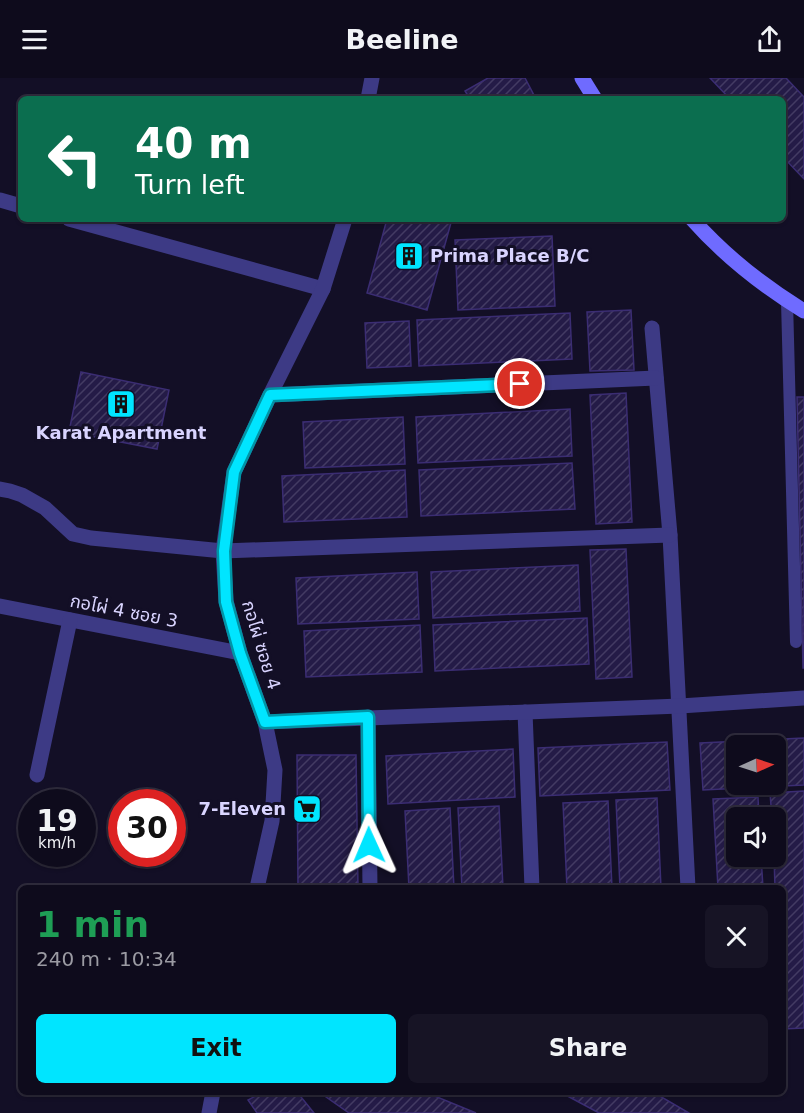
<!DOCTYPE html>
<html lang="en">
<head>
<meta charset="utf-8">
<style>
  :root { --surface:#0e0b1c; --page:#171425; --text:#f1f3f6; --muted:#9b9ba3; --line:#2e2b3b; --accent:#00e5ff }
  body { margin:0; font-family:"DejaVu Sans","Noto Sans Thai",sans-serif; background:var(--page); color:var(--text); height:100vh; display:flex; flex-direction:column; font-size:22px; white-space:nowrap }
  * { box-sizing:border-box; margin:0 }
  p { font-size:20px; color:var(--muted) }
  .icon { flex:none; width:33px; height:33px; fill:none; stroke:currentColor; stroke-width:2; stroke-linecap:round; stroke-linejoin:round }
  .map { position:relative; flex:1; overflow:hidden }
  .details { position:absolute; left:18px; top:807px; width:768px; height:210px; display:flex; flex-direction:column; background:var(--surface); border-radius:9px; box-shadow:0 2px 4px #0004,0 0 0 2px var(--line) }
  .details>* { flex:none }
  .hud { position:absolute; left:18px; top:18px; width:768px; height:126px; border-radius:9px; box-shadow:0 2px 4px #0004,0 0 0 2px var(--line); background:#0b6e4f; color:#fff; overflow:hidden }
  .needle { width:39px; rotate:87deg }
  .fabs { position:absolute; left:726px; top:657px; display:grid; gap:12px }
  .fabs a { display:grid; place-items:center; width:60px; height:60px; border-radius:9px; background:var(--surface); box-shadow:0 2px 4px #0004,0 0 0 2px var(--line); font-size:30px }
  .speed { position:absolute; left:18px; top:711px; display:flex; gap:12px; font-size:30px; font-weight:700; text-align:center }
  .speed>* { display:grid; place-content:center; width:78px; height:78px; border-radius:50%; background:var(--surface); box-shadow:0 2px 4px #0004,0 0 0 2px var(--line); line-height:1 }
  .speed small { font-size:15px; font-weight:400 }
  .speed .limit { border:9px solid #d22; background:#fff; color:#111 }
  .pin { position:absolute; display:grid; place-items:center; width:51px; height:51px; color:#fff; margin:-26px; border:3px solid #fff; border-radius:50%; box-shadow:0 2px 6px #0007 }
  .me { position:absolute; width:66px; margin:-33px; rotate:359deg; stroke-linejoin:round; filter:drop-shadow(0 0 4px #0008) }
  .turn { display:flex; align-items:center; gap:21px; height:126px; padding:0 18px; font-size:27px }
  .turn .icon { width:78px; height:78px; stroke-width:2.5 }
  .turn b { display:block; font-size:42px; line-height:51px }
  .round { display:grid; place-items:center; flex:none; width:63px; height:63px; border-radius:9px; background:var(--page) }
  .summary { display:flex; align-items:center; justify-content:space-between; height:102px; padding:0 18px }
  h1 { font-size:36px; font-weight:700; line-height:45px; color:#1e9e55 }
  .button { display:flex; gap:12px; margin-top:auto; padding:12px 18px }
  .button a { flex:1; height:69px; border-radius:9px; background:var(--accent); color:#111; font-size:24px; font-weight:700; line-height:69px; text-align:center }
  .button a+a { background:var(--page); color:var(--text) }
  header { display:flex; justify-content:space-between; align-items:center; height:78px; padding:0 18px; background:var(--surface); font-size:27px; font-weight:700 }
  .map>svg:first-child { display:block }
  .building { fill:url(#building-hatch); stroke:#3b2d73; stroke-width:1.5; fill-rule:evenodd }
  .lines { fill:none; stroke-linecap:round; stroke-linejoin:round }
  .service { stroke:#3d3a85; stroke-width:12 }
  .minor { stroke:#3d3a85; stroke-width:15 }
  .secondary { stroke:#6f6bff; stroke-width:15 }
  .route-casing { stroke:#0095a6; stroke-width:15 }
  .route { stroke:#00e5ff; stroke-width:10 }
  .labels { text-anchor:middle; stroke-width:6; stroke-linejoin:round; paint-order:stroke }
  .poi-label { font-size:18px; font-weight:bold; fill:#d9d4ff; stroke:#130f26; text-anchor:start }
  .street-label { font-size:18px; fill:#d9d4ff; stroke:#130f26 }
</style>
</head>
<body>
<header><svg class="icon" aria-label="menu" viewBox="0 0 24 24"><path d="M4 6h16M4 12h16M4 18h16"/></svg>Beeline<svg class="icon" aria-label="share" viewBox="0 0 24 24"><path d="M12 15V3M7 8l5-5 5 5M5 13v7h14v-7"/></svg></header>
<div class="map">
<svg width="804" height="1035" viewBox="0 0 804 1035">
  <defs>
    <pattern id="building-hatch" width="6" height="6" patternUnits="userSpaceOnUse" patternTransform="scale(1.5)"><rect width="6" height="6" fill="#241b47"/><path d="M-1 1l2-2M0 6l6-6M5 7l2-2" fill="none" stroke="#433b63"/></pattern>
  </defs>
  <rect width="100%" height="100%" fill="#130f26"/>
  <g class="building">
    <polygon points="488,0 525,0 536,21 470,21 465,13"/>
    <polygon points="710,0 786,0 804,19 804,101 783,79 783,21 730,21"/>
    <polygon points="387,141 452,141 427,232 367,215"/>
    <polygon points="552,158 555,228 458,232 455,162"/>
    <polygon points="631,232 634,292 590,293 587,234"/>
    <polygon points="570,235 572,281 419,288 417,242"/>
    <polygon points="409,243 411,288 367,290 365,245"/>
    <polygon points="81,294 169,312 157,371 69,354"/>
    <polygon points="626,315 632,444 596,446 590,317"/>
    <polygon points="797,319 804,319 804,590 803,590"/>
    <polygon points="570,331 572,378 418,385 416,339"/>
    <polygon points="403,339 405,386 305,390 303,344"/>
    <polygon points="572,385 575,431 421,438 419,392"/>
    <polygon points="405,392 407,439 284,444 282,398"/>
    <polygon points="626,471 632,599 596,601 590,472"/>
    <polygon points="578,487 580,533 433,540 431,494"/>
    <polygon points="417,494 419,541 298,546 296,500"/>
    <polygon points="587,540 589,586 435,593 433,547"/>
    <polygon points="420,547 422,594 306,599 304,553"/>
    <path d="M804 660V707L703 712 700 665ZM736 668H776V706H736Z"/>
    <polygon points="667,664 670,712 540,718 538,670"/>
    <polygon points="513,671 515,719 388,726 386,678"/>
    <polygon points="297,677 356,677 358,810 298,810"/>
    <polygon points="804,713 804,950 783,951 783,810 775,810 774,778 776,778 776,740 772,740 770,715"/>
    <polygon points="758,719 759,740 736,740 736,778 761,778 763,810 718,810 713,721"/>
    <polygon points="657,720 661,810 620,810 616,722"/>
    <polygon points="608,723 612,810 567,810 563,725"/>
    <polygon points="499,728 503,810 462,810 458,730"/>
    <polygon points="450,730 454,810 409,810 405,733"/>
    <polygon points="263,1014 297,1014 314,1035 257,1035 248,1022"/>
    <polygon points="319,1014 425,1014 476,1035 349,1035"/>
    <polygon points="560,1014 653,1014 689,1035 599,1035"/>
  </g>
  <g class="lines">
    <polyline class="service" points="787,223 796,564"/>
    <g class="minor">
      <polyline points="368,21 372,0"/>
      <polyline points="0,122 21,128"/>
      <polyline points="69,141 323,211"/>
      <polyline points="652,250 670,457 688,810"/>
      <polyline points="270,317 656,300"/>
      <polyline points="0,411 10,413 22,417 45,430 73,456 91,460 223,473 670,457"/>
      <polyline points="0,528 240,575"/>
      <polyline points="525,634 532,810"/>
      <polyline points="368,639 370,810"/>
      <polyline points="265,644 680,628 804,620"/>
      <polyline points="37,697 70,542"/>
      <polyline points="257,810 272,743 275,692 265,644 240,575 226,523 223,473 234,394 270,317 323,211 345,141"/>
      <polyline points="209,1035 213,1014"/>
    </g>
    <g class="secondary">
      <polyline points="582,0 595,21"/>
      <path d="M692 141C724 177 763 208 804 233"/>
    </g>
  </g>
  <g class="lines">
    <g class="route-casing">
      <polyline id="route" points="369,767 368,639 265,644 240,575 226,524 224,473 234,394 270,317 520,306"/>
    </g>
    <use href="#route" class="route"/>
  </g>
  <defs>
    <g id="building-square" transform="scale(1.5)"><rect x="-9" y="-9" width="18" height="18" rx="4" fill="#00e5ff" stroke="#130f26"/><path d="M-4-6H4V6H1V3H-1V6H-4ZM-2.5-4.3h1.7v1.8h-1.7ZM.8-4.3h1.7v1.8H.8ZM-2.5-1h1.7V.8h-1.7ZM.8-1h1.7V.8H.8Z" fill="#111"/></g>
    <g id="supermarket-square" transform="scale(1.5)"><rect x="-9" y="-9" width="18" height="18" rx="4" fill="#00e5ff" stroke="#130f26"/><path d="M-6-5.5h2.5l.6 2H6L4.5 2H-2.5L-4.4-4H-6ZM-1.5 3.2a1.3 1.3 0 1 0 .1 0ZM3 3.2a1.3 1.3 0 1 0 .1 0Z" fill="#111"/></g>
  </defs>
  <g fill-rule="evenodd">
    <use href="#building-square" x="409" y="178"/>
    <use href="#building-square" x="121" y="326"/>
    <use href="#supermarket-square" x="307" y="731"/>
  </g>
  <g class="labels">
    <g class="poi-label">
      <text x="430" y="184">Prima Place B/C</text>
      <text x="121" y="361" text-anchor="middle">Karat Apartment</text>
      <text x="286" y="737" text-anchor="end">7-Eleven</text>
    </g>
    <g class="street-label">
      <text transform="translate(124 533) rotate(11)" y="6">กอไผ่ 4 ซอย 3</text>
      <text transform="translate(261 567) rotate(73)" y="6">กอไผ่ ซอย 4</text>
    </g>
  </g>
</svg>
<div class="fabs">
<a><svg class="needle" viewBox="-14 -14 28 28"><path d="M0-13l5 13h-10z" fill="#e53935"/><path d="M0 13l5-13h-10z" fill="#9b9ba3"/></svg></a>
<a><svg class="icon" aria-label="sound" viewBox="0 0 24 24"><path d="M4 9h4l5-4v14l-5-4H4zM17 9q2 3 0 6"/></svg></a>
</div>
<div class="speed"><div>19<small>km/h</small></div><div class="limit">30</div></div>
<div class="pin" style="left:520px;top:306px;background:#d93025"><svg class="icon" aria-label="arrive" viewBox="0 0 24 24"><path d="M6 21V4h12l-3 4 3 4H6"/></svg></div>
<svg class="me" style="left:369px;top:767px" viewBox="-20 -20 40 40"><path d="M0-17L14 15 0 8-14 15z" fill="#00e5ff" stroke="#fff" stroke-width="4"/></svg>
<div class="hud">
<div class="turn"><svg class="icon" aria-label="left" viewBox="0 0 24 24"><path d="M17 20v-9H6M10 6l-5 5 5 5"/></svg><div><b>40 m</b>Turn left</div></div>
</div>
<section class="details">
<div class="summary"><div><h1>1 min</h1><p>240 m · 10:34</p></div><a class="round"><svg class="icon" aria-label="close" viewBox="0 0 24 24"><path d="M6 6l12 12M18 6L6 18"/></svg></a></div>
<div class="button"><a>Exit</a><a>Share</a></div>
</section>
</div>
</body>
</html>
